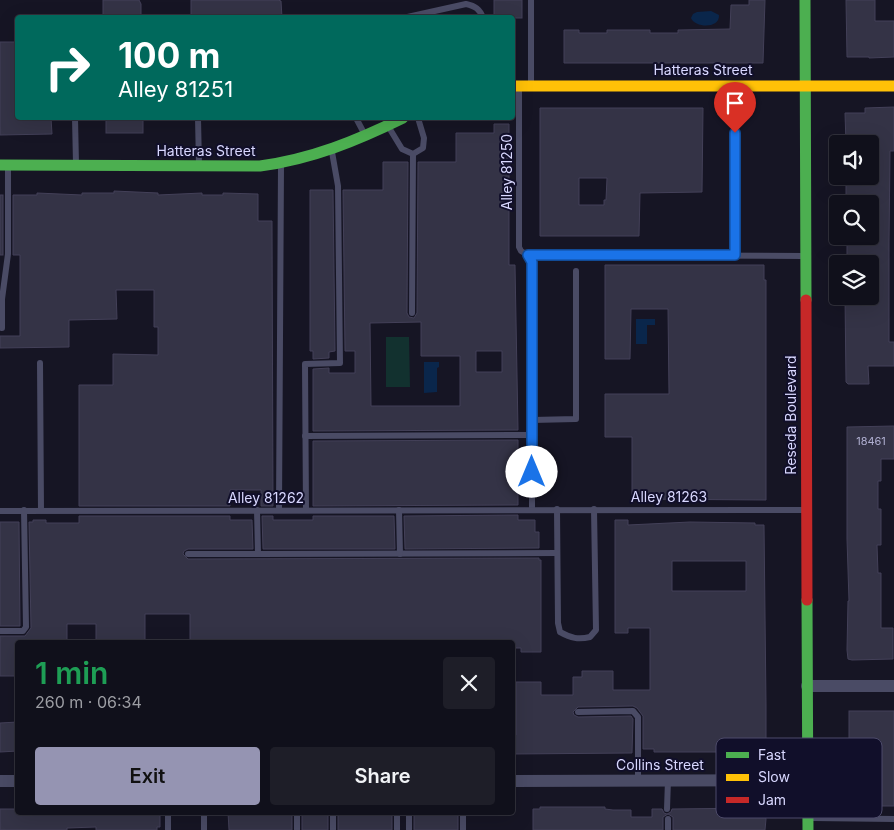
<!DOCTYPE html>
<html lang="en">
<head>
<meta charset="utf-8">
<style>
  :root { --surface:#10101b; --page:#1e1e28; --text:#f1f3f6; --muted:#9c9da3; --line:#30303a; --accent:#9594b2 }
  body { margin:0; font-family:Inter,sans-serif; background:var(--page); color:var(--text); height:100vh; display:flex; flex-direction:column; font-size:19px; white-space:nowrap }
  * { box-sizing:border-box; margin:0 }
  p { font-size:16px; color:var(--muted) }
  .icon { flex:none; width:28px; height:28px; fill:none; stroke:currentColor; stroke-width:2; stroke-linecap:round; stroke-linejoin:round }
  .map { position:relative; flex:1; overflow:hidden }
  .drawer { position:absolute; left:15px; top:640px; width:500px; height:175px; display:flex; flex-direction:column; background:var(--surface); border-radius:5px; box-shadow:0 5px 20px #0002,0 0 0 1px var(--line) }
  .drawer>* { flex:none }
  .banner { position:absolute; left:15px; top:15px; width:500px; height:105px; border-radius:5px; box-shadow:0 5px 20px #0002,0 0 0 1px var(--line); background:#00695c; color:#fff; overflow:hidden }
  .buttons { position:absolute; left:829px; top:135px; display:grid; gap:10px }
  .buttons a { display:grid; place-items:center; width:50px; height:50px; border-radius:5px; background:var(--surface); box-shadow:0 5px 20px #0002,0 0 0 1px var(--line); font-size:25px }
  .pin { position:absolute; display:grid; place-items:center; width:42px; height:42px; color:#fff; margin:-51px -21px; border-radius:50% 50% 50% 0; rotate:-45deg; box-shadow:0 0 5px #0007 }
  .pin .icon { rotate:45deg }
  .me { position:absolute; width:55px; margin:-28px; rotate:0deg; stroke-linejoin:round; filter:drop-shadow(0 0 4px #0008) }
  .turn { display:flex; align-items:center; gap:18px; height:105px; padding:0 20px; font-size:22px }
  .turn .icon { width:65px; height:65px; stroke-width:2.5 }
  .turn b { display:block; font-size:35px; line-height:42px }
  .round { display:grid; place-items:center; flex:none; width:52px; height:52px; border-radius:5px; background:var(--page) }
  .head { display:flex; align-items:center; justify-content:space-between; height:85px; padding:0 20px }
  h1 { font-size:30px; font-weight:600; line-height:38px; color:#1e9e55 }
  .button { display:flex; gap:10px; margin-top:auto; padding:10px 20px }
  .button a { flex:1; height:58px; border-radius:5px; background:var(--accent); color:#111; font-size:20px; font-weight:600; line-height:58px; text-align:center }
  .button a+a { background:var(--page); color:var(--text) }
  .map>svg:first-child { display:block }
  .green { fill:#12312f }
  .water { fill:#0a264b }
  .building { fill:#343346; stroke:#434058; fill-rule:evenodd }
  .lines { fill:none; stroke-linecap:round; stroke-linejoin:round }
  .lane { stroke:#4a4b65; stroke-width:6 }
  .street { stroke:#4a4b65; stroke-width:12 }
  .fast { stroke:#4caf50; stroke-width:11 }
  .slow { stroke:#ffc107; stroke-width:11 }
  .jam { stroke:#c62828; stroke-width:11 }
  .route-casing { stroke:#114b97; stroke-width:12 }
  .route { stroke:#1a73e8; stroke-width:9 }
  .labels { text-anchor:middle; stroke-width:4; stroke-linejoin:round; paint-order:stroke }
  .number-label { font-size:11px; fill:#b0afd1 }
  .street-label { font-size:14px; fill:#d9d8ff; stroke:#110f2a }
  .key { fill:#110f2a; stroke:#4d4b6a; stroke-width:1 }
  .key-label { font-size:14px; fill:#d9d8ff }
</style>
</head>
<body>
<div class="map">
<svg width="894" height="830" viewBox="0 0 894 830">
  <rect width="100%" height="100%" fill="#161524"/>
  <polygon class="green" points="386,337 409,337 410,387 386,387"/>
  <g class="water">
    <path d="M697 12 711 11 719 15C720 29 695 28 691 18L693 14Z"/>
    <polygon points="636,319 655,319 655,325 647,325 647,344 636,344"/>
    <polygon points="424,362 439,362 439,367 437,368 437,392 424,393"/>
  </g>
  <g class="building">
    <polygon points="103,0 139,0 141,4 141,18 103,17"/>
    <polygon points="191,0 278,0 281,1 282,18 191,18"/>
    <rect x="494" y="0" width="28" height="18"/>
    <polygon points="749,0 765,0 763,63 564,63 564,30 579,30 579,33 607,33 607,30 650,30 650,33 678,33 678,30 730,29 731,5 749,5"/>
    <polygon points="846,0 875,0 875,21 894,21 894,57 869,58 869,57 847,57"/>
    <polygon points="0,42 18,42 18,118 51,118 52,134 0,135"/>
    <polygon points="894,107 894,151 890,151 889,242 889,342 894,342 894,366 868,366 869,384 848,384 846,382 845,296 870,296 870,264 847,264 847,236 870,236 870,204 846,204 846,176 870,176 870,144 846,144 845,113 865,113 865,108"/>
    <path d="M540 108H703L702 192 640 193 639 236H540ZM579 178H607L606 200H604V205H579Z"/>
    <rect x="106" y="118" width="37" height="15"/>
    <path d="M494 124H509V265H515L518 430 313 431V369L329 368V373H355V351H345L343 190H383V162H408L407 313 409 317 414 318 417 313 418 162H456V133H494ZM421 322V356H460V406H371L370 323ZM476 351H502V372H476Z"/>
    <polygon points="310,190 333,190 335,351 329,352 329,358 313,359 313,351 310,351"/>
    <polygon points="114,191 158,193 158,195 202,193 202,195 223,195 223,193 258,194 258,221 272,221 273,506 261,506 261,490 230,490 230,506 79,506 79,385 113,385 113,354 158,355 158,327 154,327 154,290 116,290 117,319 69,320 69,347 0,348 0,336 20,336 20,255 13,255 13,195 37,195 37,193 82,195 82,193 114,193"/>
    <rect x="0" y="195" width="3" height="60"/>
    <polygon points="605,265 764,265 764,280 766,280 766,500 632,499 632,437 605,437 605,394 669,394 668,309 631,309 630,359 605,359"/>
    <polygon points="894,426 894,459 881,459 881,481 878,481 878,509 881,509 881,545 877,545 878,573 881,573 881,628 893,628 893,659 852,660 848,659 847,650 848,601 849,601 847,539 847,427"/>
    <polygon points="518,440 518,505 313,506 313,441"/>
    <polygon points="518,515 518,520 535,520 535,532 539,532 539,548 405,549 404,516"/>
    <polygon points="79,516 230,516 230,520 252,520 253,549 188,549 184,551 183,554 188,559 539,558 539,560 541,560 541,652 521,652 521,648 512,648 512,642 190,642 190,614 145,614 145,642 96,642 96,624 67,624 67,642 18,642 18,676 0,676 0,636 25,636 31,628 29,522 33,522 33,520 46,520 46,523 79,523"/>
    <polygon points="262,516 273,516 273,520 313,520 313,516 394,516 395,549 263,549"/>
    <path d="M615 520H628V525L690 522 755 523V525H764L766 705V744H764V752H654V749H643V716L637 708 633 706 578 707 573 712 574 715 578 717 631 716 633 719 632 753 512 754V735H516V682H541V695H573V677H582V671H613V690H650V628H628V633H615ZM672 561H746V591H672Z"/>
    <polygon points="0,522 19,522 20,626 0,626"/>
    <rect x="849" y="711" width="45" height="95"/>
    <polygon points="18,722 18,751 0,752 0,723"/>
    <polygon points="540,807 605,807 605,809 613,810 631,810 631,817 652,817 652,809 662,809 664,813 667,814 671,812 672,809 757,808 764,811 766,819 765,830 673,830 673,817 668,814 663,817 663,830 533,830 533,809 540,809"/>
    <polygon points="0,809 18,809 18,812 160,812 160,827 157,827 157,830 96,830 96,827 67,828 67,830 0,830"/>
    <polygon points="228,812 292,812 292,830 229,830"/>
    <rect x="302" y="812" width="26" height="18"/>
    <rect x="338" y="812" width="54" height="18"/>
    <rect x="414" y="812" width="44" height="18"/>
  </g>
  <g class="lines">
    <g class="lane">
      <path d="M403 18 466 4C475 6 480 9 483 18"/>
      <polyline points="531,84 531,0"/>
      <polyline points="519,88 519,247 521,251 528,255 804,256"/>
      <polyline points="75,118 76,164"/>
      <polyline points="198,118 199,165"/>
      <polyline points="356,118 365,135"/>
      <polyline points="388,126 402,149 413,154 423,148 424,138 418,118"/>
      <polyline points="528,255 532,262 532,509"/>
      <polyline points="735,255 735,115"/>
      <polyline points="412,313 413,154"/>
      <polyline points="2,328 2,299 8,254 8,166"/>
      <polyline points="40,363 41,510"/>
      <polyline points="532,420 576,419 576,271"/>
      <polyline points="305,436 532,435"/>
      <path d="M557 509 558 623 560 632C571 638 578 640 590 637L596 630 594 509"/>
      <polyline points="257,510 258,554 557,553"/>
      <polyline points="279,510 281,166"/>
      <polyline points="306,510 305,364 340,363 338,186 332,152"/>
      <polyline points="399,510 400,554"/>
      <polyline points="0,511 804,510"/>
      <polyline points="188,554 258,554"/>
      <polyline points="0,631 23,631 26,627 24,510"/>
      <polyline points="578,712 633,711 638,717 638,780"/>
      <polyline points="667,809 668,780"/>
      <polyline points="204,812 204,830"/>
      <polyline points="297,812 297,830"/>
      <polyline points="333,812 333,830"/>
      <polyline points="397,812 397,830"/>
      <polyline points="409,812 409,830"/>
      <polyline points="463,812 463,830"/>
      <polyline points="812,818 894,819"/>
      <polyline points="668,819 668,830"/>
      <polyline points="168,830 168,812"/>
    </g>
    <g class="street">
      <polyline points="807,686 894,686"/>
      <polyline points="0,781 18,781"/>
      <polyline points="512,781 807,780"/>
    </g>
    <g class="fast">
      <polyline points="805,0 806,300"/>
      <path d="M0 165 260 166C312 159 356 141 403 118"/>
      <polyline points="807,600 808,830"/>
    </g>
    <polyline class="slow" points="512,86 894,86"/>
    <polyline class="jam" points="806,300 807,600"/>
  </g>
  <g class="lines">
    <g class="route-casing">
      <polyline id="route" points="532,472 532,262 528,255 735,255 735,133"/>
    </g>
    <use href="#route" class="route"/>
  </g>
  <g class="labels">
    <g class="number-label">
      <text x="871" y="445">18461</text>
    </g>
    <g class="street-label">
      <text x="703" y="75">Hatteras Street</text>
      <text x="206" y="156">Hatteras Street</text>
      <text transform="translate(507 172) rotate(-90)" y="5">Alley 81250</text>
      <text transform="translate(791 415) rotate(-90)" y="5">Reseda Boulevard</text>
      <text x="669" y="502">Alley 81263</text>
      <text x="266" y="503">Alley 81262</text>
      <text x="660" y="770">Collins Street</text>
    </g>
  </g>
  <rect x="716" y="738" width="166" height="80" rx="8" class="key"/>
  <rect x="726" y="752" width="23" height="6" fill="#4caf50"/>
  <rect x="726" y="774" width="23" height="7" fill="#ffc107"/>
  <rect x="726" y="797" width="23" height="6" fill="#c62828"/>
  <g class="key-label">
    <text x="758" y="760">Fast</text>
    <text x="758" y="782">Slow</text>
    <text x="758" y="805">Jam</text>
  </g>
</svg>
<div class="buttons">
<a><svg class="icon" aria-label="sound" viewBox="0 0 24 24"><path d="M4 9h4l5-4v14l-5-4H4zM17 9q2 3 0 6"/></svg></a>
<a><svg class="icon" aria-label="search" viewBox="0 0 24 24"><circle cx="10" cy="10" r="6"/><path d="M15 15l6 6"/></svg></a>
<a><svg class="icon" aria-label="layers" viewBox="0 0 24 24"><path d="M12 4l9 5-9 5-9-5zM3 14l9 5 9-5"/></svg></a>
</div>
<div class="pin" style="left:735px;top:133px;background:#d93025"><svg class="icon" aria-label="arrive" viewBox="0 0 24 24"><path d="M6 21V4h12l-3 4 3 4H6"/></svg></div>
<svg class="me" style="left:532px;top:472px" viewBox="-20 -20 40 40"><circle r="19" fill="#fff"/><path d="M0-13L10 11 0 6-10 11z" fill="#1a73e8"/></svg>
<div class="banner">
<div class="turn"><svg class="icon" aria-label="right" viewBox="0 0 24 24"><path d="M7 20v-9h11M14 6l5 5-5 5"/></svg><div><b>100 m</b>Alley 81251</div></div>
</div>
<section class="drawer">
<div class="head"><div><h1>1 min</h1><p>260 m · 06:34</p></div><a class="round"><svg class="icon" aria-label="close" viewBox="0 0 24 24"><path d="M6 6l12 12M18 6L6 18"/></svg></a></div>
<div class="button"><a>Exit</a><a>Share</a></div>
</section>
</div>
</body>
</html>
